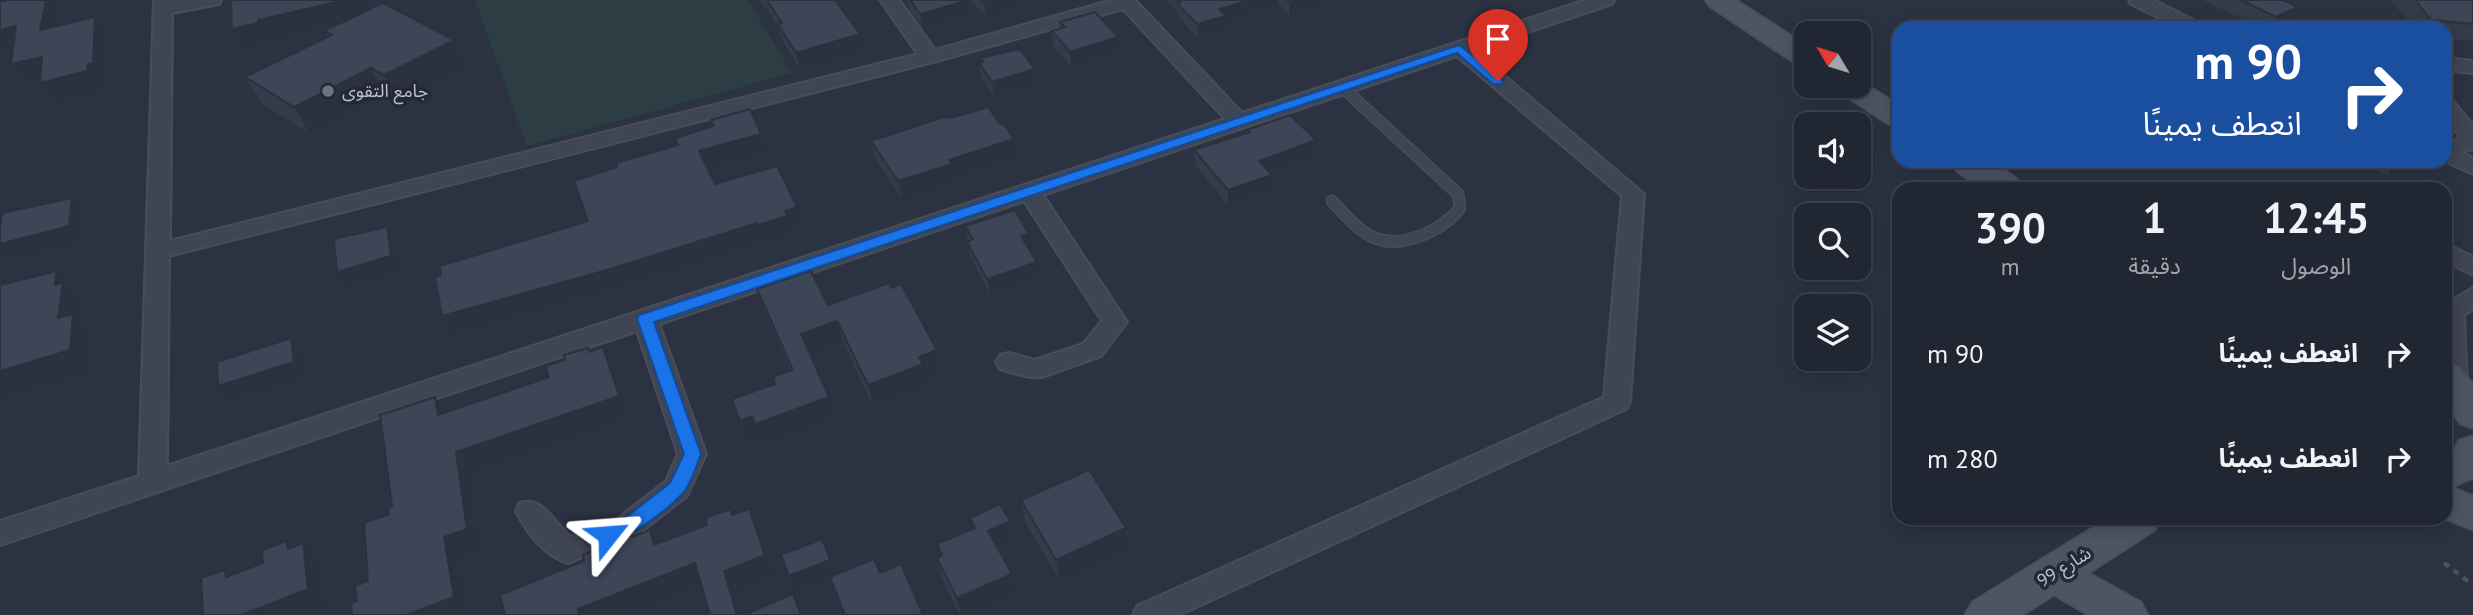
<!DOCTYPE html>
<html lang="ar">
<head>
<meta charset="utf-8">
<style>
  :root { --surface:#202632; --page:#282e3a; --text:#f1f3f6; --muted:#a2a5ac; --line:#3d434d }
  body { margin:0; font-family:"PT Sans","Noto Sans Arabic",sans-serif; background:var(--page); color:var(--text); direction:rtl; height:100vh; display:flex; flex-direction:column; font-size:26px; white-space:nowrap }
  * { box-sizing:border-box; margin:0 }
  p { font-size:23px; color:var(--muted) }
  .icon { flex:none; width:38px; height:38px; fill:none; stroke:currentColor; stroke-width:2; stroke-linecap:round; stroke-linejoin:round }
  .map { position:relative; flex:1; overflow:hidden; direction:ltr }
  .details { position:absolute; left:1892px; top:182px; width:560px; height:343px; display:flex; flex-direction:column; background:var(--surface); border-radius:21px; box-shadow:0 4px 18px #0003,0 0 0 2px var(--line); direction:rtl }
  .details>* { flex:none }
  .top-card { position:absolute; left:1892px; top:21px; width:560px; height:147px; border-radius:21px; box-shadow:0 4px 18px #0003,0 0 0 2px var(--line); direction:rtl; background:#1a4fa0; color:#fff; overflow:hidden }
  .needle { width:46px; rotate:308deg }
  .controls { position:absolute; left:1794px; top:21px; display:grid; gap:14px }
  .controls a { display:grid; place-items:center; width:77px; height:77px; border-radius:14px; background:var(--surface); box-shadow:0 4px 18px #0003,0 0 0 2px var(--line); font-size:35px }
  .pin { position:absolute; display:grid; place-items:center; width:60px; height:60px; color:#fff; margin:-72px -30px; border-radius:50% 50% 50% 0; rotate:-45deg; box-shadow:0 0 7px #0007 }
  .pin .icon { rotate:45deg }
  .me { position:absolute; width:77px; margin:-38px; rotate:62deg; stroke-linejoin:round; filter:drop-shadow(0 0 5px #0008) }
  .turn { display:flex; align-items:center; gap:24px; height:147px; padding:0 35px; font-size:32px }
  .turn .icon { width:91px; height:91px; stroke-width:2.5 }
  .turn b { display:block; font-size:49px; line-height:60px }
  .eta { display:flex; justify-content:space-evenly; align-items:center; height:119px; text-align:center }
  .eta b { font-size:42px; font-weight:700; line-height:49px }
  ul { padding:0; list-style:none }
  li { display:flex; align-items:center; gap:21px; height:105px; padding:0 35px }
  li div { flex:1 }
  li b { display:block; font-size:26px }
  li em { font-style:normal }
  .map>svg:first-child { display:block }
  .green { fill:#2c3e43 }
  .lines { fill:none; stroke-linecap:round; stroke-linejoin:round }
  .lane-casing { stroke:#484d5b; stroke-width:13 }
  .street-casing { stroke:#484d5b; stroke-width:4 }
  .secondary-casing { stroke:#484d5b; stroke-width:3 }
  .path { stroke:#46575a; stroke-width:4.5; stroke-dasharray:6 6; stroke-linecap:butt }
  .lane { stroke:#3f4552; stroke-width:10 }
  .street { fill:#3f4552; fill-rule:evenodd }
  .secondary { fill:#4d5464; fill-rule:evenodd }
  .wall { fill:#343c4b }
  .shaded-wall { fill:#2b313d }
  .building { fill:#3d4657; stroke:#2b313d; stroke-width:2 }
  .route { fill:#1a73e8; stroke:#114b97; stroke-width:2 }
  .worship-dot { fill:#6b7280; stroke:#232937; stroke-width:2.5 }
  .labels { text-anchor:middle; stroke-width:7; stroke-linejoin:round; paint-order:stroke }
  .poi-label { font-size:18px; fill:#bcc0cb; stroke:#232937; text-anchor:start }
  .street-label { font-size:18px; fill:#bcc0cb; stroke:#232937 }
</style>
</head>
<body>
<div class="map">
<svg width="2473" height="615" viewBox="0 0 2473 615">
  <rect width="100%" height="100%" fill="#2b3242"/>
  <polygon class="green" points="475,0 748,0 792,73 527,146"/>
  <g class="lines">
    <g class="lane-casing">
      <path id="lane" d="M1332 201C1344 214 1356 229 1373 237 1401 250 1442 231 1460 208L1458 194 1342 87"/>
    </g>
    <g class="street-casing">
      <g id="street">
        <path d="M154 0H221L219 4 172 13 170 241 918 54 880 0H899L935 50 1112 0H1135L1242 113 1586 0H1614L1612 4 1474 50 1644 194 1630 402 1626 409 1179 615H1133L1137 606 1604 397 1622 196 1457 56 1043 195 1127 322 1101 356 1045 376C1031 380 1014 373 1000 369L996 362 1000 355 1009 353 1035 360 1083 344 1102 321 1024 201 659 324 706 454 687 496 637 535 568 563C544 555 527 533 516 511L520 503C543 495 554 524 571 537L617 519 666 481 678 454 637 331 0 545V521L139 476ZM1123 9 1225 119 167 466 169 256 937 61Z"/>
        <polygon points="2129,0 2153,0 2201,24 2204,28 2179,28 2131,4"/>
        <polygon points="2445,58 2473,61 2473,73 2445,70"/>
        <polygon points="2445,98 2452,100 2473,125 2473,149 2461,152 2473,158 2473,174 2444,161 2445,143 2461,138 2445,117"/>
        <polygon points="2445,243 2473,257 2473,275 2445,261"/>
        <polygon points="2473,288 2473,309 2464,315 2467,385 2463,392 2454,395 2445,392 2445,304"/>
      </g>
    </g>
    <g class="secondary-casing">
      <g id="secondary">
        <polygon points="1705,0 1736,0 1806,45 1806,66 1796,64 1709,6"/>
        <polygon points="1859,80 1899,105 1899,127 1888,124 1839,92 1834,86 1858,86"/>
        <path d="M1948 161C1977 161 2007 162 2025 189 1996 189 1967 188 1948 161Z"/>
        <polygon points="2445,363 2458,366 2473,384 2473,428 2460,424 2445,401"/>
        <polygon points="2473,436 2473,478 2452,487 2473,496 2473,530 2443,518 2445,457 2452,453 2459,440"/>
        <polygon points="2108,518 2161,518 2155,530 2089,573 2141,602 2148,615 2088,615 2054,595 2023,615 1965,615 1972,602"/>
      </g>
    </g>
    <polyline class="path" points="2444,563 2473,585"/>
    <use href="#lane" class="lane"/>
    <use href="#street" class="street"/>
    <use href="#secondary" class="secondary"/>
  </g>
  <g class="wall">
    <polygon points="233,0 364,0 369,10 466,66 398,101 385,94 309,133 261,103 245,77 328,37 324,31 340,24 270,41 270,43 244,49"/>
    <polygon points="759,0 835,0 864,51 801,70 783,42 779,29 765,6 763,7"/>
    <polygon points="907,0 965,0 968,15 923,29 908,8"/>
    <polygon points="969,0 1017,0 1018,7 986,17"/>
    <polygon points="1166,0 1326,0 1326,5 1289,16 1278,5 1226,21 1226,30 1198,38 1178,17 1178,13"/>
    <polygon points="2203,0 2283,0 2289,21 2273,28 2261,28"/>
    <polygon points="2391,0 2473,0 2473,41 2445,39 2445,28 2413,28"/>
    <polygon points="1060,22 1118,37 1119,51 1071,66 1053,46 1052,31 1061,29"/>
    <polygon points="980,58 1037,84 994,96 981,77 979,63 980,63"/>
    <polygon points="1000,124 1014,139 1017,158 954,177 955,182 902,200 876,159 871,141"/>
    <polygon points="1247,130 1315,155 1269,172 1272,190 1228,205 1195,165 1194,150 1247,133"/>
    <polygon points="2366,161 2417,161 2387,176 2366,164 2368,162"/>
    <polygon points="965,226 1031,249 1029,249 1037,262 1039,277 990,294 970,256"/>
    <polygon points="891,288 942,371 926,377 928,385 873,406 843,342 810,354 836,418 763,445 760,437 748,442 732,399 775,384 791,370 764,310 757,289 828,305"/>
    <polygon points="1021,500 1126,528 1128,549 1060,581 1025,522"/>
    <polygon points="970,518 1010,521 1014,543 998,550 1012,574 1016,595 971,615 960,615 942,579 937,558 940,556 937,544 973,529"/>
  </g>
  <g class="shaded-wall">
    <polygon points="46,0 53,0 60,11 54,49 40,30"/>
    <polygon points="344,0 364,0 372,16 270,41 270,43 244,49 232,29 258,20"/>
    <polygon points="994,0 1017,0 1018,7 986,17 984,3"/>
    <polygon points="1251,0 1278,0 1278,5 1226,21 1226,30 1198,38 1197,24 1219,9"/>
    <polygon points="1300,0 1326,0 1326,5 1289,16 1290,3"/>
    <polygon points="966,1 968,15 923,29 920,14"/>
    <polygon points="2298,7 2289,21 2273,28 2269,28 2276,17"/>
    <polygon points="95,17 108,36 106,82 101,83 101,91 54,102 40,83 88,64"/>
    <polygon points="16,26 30,45 0,52 0,30"/>
    <polygon points="860,34 864,51 801,70 796,53"/>
    <polygon points="1118,37 1119,51 1071,66 1070,52"/>
    <polygon points="454,40 466,66 398,101 384,75"/>
    <polygon points="42,57 56,76 26,84 11,64"/>
    <polygon points="371,68 385,94 309,133 294,107"/>
    <polygon points="1035,69 1037,84 994,96 992,82"/>
    <polygon points="0,94 2,97 0,113"/>
    <polygon points="761,134 766,152 705,169 699,151"/>
    <polygon points="1014,139 1017,158 954,177 955,182 902,200 898,181 949,160"/>
    <polygon points="1316,140 1315,155 1259,176 1259,161"/>
    <polygon points="2399,161 2417,161 2387,176"/>
    <polygon points="1272,175 1272,190 1228,205 1228,190"/>
    <polygon points="72,198 83,213 81,241 10,260 0,248 0,244"/>
    <polygon points="797,207 802,225 791,229 792,234 763,243 758,225 785,211"/>
    <polygon points="757,223 762,241 614,288 452,334 442,316"/>
    <polygon points="387,227 395,242 399,271 346,287 337,272"/>
    <polygon points="1029,234 1031,249 1023,251 1021,236"/>
    <polygon points="1037,262 1039,277 990,294 987,279"/>
    <polygon points="57,271 75,292 75,296 81,304 79,321 91,336 89,372 0,399 0,371 55,285"/>
    <polygon points="837,321 843,342 808,355 801,334"/>
    <polygon points="291,338 302,353 304,377 229,401 218,386"/>
    <polygon points="603,347 613,368 628,417 469,473 480,549 457,557 467,615 406,615 444,537 456,452"/>
    <polygon points="937,350 942,371 926,377 928,385 873,406 868,385 919,357"/>
    <polygon points="435,397 448,417 438,415"/>
    <polygon points="829,397 836,418 763,445 755,424"/>
    <polygon points="752,416 760,437 748,442 740,421"/>
    <polygon points="749,509 774,575 733,591 740,615 737,615 724,571"/>
    <polygon points="1010,521 1014,543 993,552 988,531"/>
    <polygon points="1126,528 1128,549 1060,581 1056,560"/>
    <polygon points="303,543 320,564 326,610 313,615 241,615"/>
    <polygon points="830,560 835,575 794,591 789,576"/>
    <polygon points="695,563 704,583 626,615 579,615 578,609"/>
    <polygon points="1012,574 1016,595 971,615 961,615 957,598"/>
  </g>
  <g class="building">
    <polygon points="7,0 46,0 40,30 95,17 93,63 88,64 87,71 40,83 42,57 11,64 16,26 0,30 0,2"/>
    <polygon points="233,0 344,0 258,20 258,23 232,29 231,1"/>
    <polygon points="767,0 835,0 860,34 796,53 778,24 782,23"/>
    <polygon points="910,0 965,0 966,1 920,14"/>
    <polygon points="981,0 994,0 984,3"/>
    <polygon points="1177,0 1251,0 1219,9 1226,16 1197,24 1177,3 1180,2"/>
    <polygon points="1287,0 1300,0 1290,3"/>
    <polygon points="2241,0 2283,0 2298,7 2276,17"/>
    <polygon points="2415,0 2473,0 2473,24 2431,20"/>
    <polygon points="383,3 454,40 384,75 371,68 294,107 245,77 332,35 324,31"/>
    <polygon points="1095,12 1118,37 1070,52 1052,31 1065,27 1060,22"/>
    <polygon points="1020,49 1035,69 992,82 979,63 983,62 980,58"/>
    <polygon points="988,107 1000,124 1003,123 1014,139 949,160 952,164 898,181 871,141 941,118 955,117"/>
    <polygon points="750,109 761,134 699,151 715,184 777,166 797,207 785,211 787,216 758,225 757,223 607,270 442,316 435,277 441,275 440,266 588,221 574,181 617,167 616,163 678,145 675,138 714,126 711,120"/>
    <polygon points="1290,115 1316,140 1259,161 1272,175 1228,190 1194,150 1250,132 1247,130"/>
    <polygon points="72,198 69,226 0,244 0,227 2,213"/>
    <polygon points="1015,210 1029,234 1021,236 1037,262 987,279 967,242 973,239 965,226"/>
    <polygon points="387,227 391,256 337,272 334,239"/>
    <polygon points="57,271 55,285 63,282 58,318 73,314 70,350 0,371 0,285"/>
    <polygon points="811,271 828,305 889,283 891,288 901,284 937,350 919,357 923,364 868,385 837,321 801,334 829,397 755,424 752,416 740,421 732,399 775,384 773,377 793,370 757,289"/>
    <polygon points="291,338 294,362 218,386 217,362"/>
    <polygon points="603,347 619,396 456,452 467,529 444,537 454,597 406,615 352,615 351,603 357,601 355,586 368,581 364,523 389,514 388,508 392,506 380,415 435,397 438,415 549,377 546,366 565,360 564,355 588,348 589,352"/>
    <polygon points="1089,470 1126,528 1056,560 1021,500"/>
    <polygon points="1000,504 1010,521 988,531 1012,574 957,598 937,558 942,555 937,544 975,528 970,518"/>
    <polygon points="730,509 732,515 749,509 765,555 724,571 737,615 710,615 695,563 578,609 579,615 505,615 500,595 584,561 583,555 608,545 607,540 630,531 632,537 650,530 654,545 707,525 705,518"/>
    <polygon points="822,539 830,560 789,576 781,555"/>
    <polygon points="287,541 288,549 303,543 308,589 241,615 203,615 201,578 225,570 226,577 263,563 262,550"/>
    <polygon points="874,559 880,573 901,564 923,615 845,615 830,577"/>
    <polygon points="793,594 801,615 744,615"/>
  </g>
  <path class="route" d="M1459 45 1502 78V84H1493L1457 53 654 322 701 454C696 466 691 485 682 494 668 509 621 547 601 540L598 535 601 529 621 521 670 483 684 454 637 319 639 315Z"/>
  <circle class="worship-dot" cx="328" cy="91" r="7"/>
  <g class="labels">
    <g class="poi-label">
      <text x="342" y="97">جامع التقوى</text>
    </g>
    <g class="street-label">
      <text transform="translate(2064 567) rotate(-32)" y="6">شارع 99</text>
    </g>
  </g>
</svg>
<div class="controls">
<a><svg class="needle" viewBox="-14 -14 28 28"><path d="M0-13l5 13h-10z" fill="#e53935"/><path d="M0 13l5-13h-10z" fill="#a2a5ac"/></svg></a>
<a><svg class="icon" aria-label="sound" viewBox="0 0 24 24"><path d="M4 9h4l5-4v14l-5-4H4zM17 9q2 3 0 6"/></svg></a>
<a><svg class="icon" aria-label="search" viewBox="0 0 24 24"><circle cx="10" cy="10" r="6"/><path d="M15 15l6 6"/></svg></a>
<a><svg class="icon" aria-label="layers" viewBox="0 0 24 24"><path d="M12 4l9 5-9 5-9-5zM3 14l9 5 9-5"/></svg></a>
</div>
<div class="pin" style="left:1498px;top:81px;background:#d93025"><svg class="icon" aria-label="arrive" viewBox="0 0 24 24"><path d="M6 21V4h12l-3 4 3 4H6"/></svg></div>
<svg class="me" style="left:608px;top:535px" viewBox="-20 -20 40 40"><path d="M0-17L14 15 0 8-14 15z" fill="#1a73e8" stroke="#fff" stroke-width="4"/></svg>
<div class="top-card">
<div class="turn"><svg class="icon" aria-label="right" viewBox="0 0 24 24"><path d="M7 20v-9h11M14 6l5 5-5 5"/></svg><div><b>90 m</b>انعطف يمينًا</div></div>
</div>
<section class="details">
<div class="eta">
<div><b>12:45</b><p>الوصول</p></div>
<div><b>1</b><p>دقيقة</p></div>
<div><b>390</b><p>m</p></div>
</div>
<ul>
<li><svg class="icon" aria-label="right" viewBox="0 0 24 24"><path d="M7 20v-9h11M14 6l5 5-5 5"/></svg><div><b>انعطف يمينًا</b></div><em>90 m</em></li>
<li><svg class="icon" aria-label="right" viewBox="0 0 24 24"><path d="M7 20v-9h11M14 6l5 5-5 5"/></svg><div><b>انعطف يمينًا</b></div><em>280 m</em></li>
</ul>
</section>
</div>
</body>
</html>
